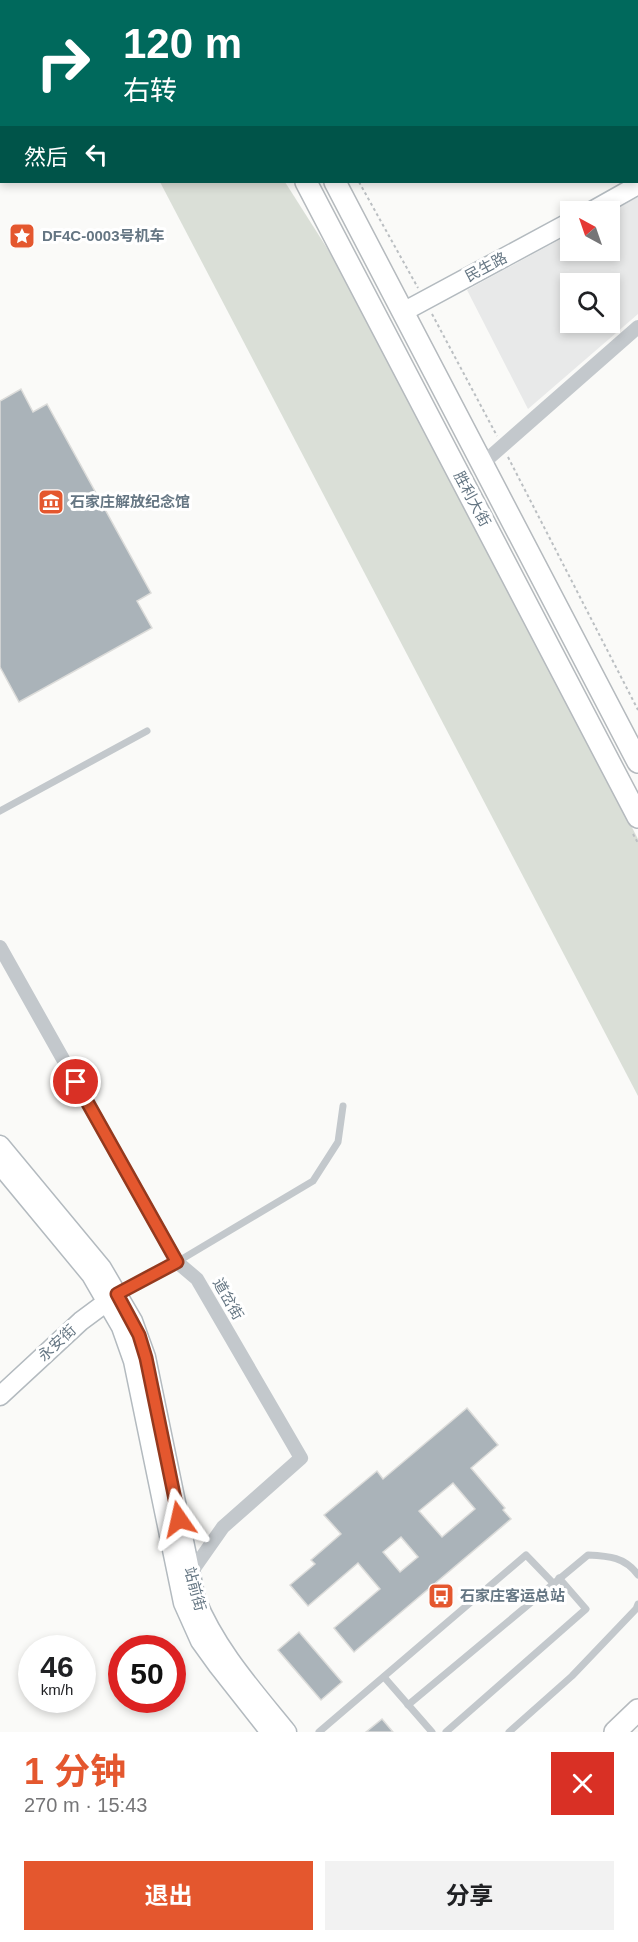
<!DOCTYPE html>
<html lang="zh">
<head>
<meta charset="utf-8">
<style>
  :root { --surface:#fff; --page:#f2f2f2; --text:#202124; --muted:#757577; --accent:#e4572e }
  body { margin:0; font-family:Helvetica,"Noto Sans SC",sans-serif; background:var(--page); color:var(--text); height:100vh; display:flex; flex-direction:column; font-size:22px; white-space:nowrap }
  * { box-sizing:border-box; margin:0 }
  p { font-size:20px; color:var(--muted) }
  .icon { flex:none; width:33px; height:33px; fill:none; stroke:currentColor; stroke-width:2; stroke-linecap:round; stroke-linejoin:round }
  .map { position:relative; height:1732px; overflow:hidden }
  .drawer { display:flex; flex-direction:column; background:var(--surface); flex:1 }
  .drawer>* { flex:none }
  .guide { position:absolute; left:0px; top:0px; width:639px; height:183px; box-shadow:0 3px 9px #0003; background:#00695c; color:#fff; overflow:hidden }
  .needle { width:39px; rotate:320deg }
  .tools { position:absolute; left:560px; top:201px; display:grid; gap:12px }
  .tools a { display:grid; place-items:center; width:60px; height:60px; border-radius:0px; background:var(--surface); box-shadow:0 3px 9px #0003; font-size:30px }
  .speed { position:absolute; left:18px; top:1635px; display:flex; gap:12px; font-size:30px; font-weight:700; text-align:center }
  .speed>* { display:grid; place-content:center; width:78px; height:78px; border-radius:50%; background:var(--surface); box-shadow:0 3px 9px #0003; line-height:1 }
  .speed small { font-size:15px; font-weight:400 }
  .speed .limit { border:9px solid #d22; background:#fff; color:#111 }
  .pin { position:absolute; display:grid; place-items:center; width:51px; height:51px; color:#fff; margin:-26px; border:3px solid #fff; border-radius:50%; box-shadow:0 2px 6px #0007 }
  .me { position:absolute; width:66px; margin:-33px; rotate:349deg; stroke-linejoin:round; filter:drop-shadow(0 0 4px #0008) }
  .turn { display:flex; align-items:center; gap:21px; height:126px; padding:0 24px; font-size:27px }
  .turn .icon { width:78px; height:78px; stroke-width:2.5 }
  .turn b { display:block; font-size:42px; line-height:51px }
  .then { display:flex; align-items:center; height:57px; padding:0 24px; background:#0003; gap:12px; font-size:22px }
  .round { display:grid; place-items:center; flex:none; width:63px; height:63px; border-radius:0px; background:var(--page) }
  .summary { display:flex; align-items:center; justify-content:space-between; height:102px; padding:0 24px }
  h1 { font-size:36px; font-weight:700; line-height:45px; color:var(--accent) }
  .cta { display:flex; gap:12px; margin-top:auto; padding:12px 24px }
  .cta a { flex:1; height:69px; border-radius:0px; background:var(--accent); color:#fff; font-size:24px; font-weight:700; line-height:69px; text-align:center }
  .cta a+a { background:var(--page); color:var(--text) }
  .map>svg:first-child { display:block }
  .built { fill:#e8e9e9; fill-rule:evenodd }
  .green { fill:#dadfd7 }
  .building { fill:#aab3b9; stroke:#dcdcda; stroke-width:1.5; fill-rule:evenodd }
  .lines { fill:none; stroke-linecap:round; stroke-linejoin:round }
  .secondary-casing { stroke:#b3babf; stroke-width:21 }
  .primary-casing { stroke:#b5babe; stroke-width:24 }
  .path { stroke:#bbbfc2; stroke-width:2; stroke-dasharray:3 3; stroke-linecap:butt }
  .lane { stroke:#c3c8cc; stroke-width:7 }
  .street { stroke:#c3c8cc; stroke-width:14 }
  .secondary { stroke:#fff; stroke-width:18 }
  .primary { stroke:#fff; stroke-width:21 }
  .route-casing { stroke:#94391e; stroke-width:15 }
  .route { stroke:#e4572e; stroke-width:10 }
  .labels { text-anchor:middle; stroke-width:6; stroke-linejoin:round; paint-order:stroke }
  .poi-label { font-size:15px; font-weight:bold; fill:#657683; stroke:#fff; text-anchor:start }
  .street-label { font-size:15px; fill:#657683; stroke:#fff }
</style>
</head>
<body>
<div class="map">
<svg width="638" height="1732" viewBox="0 0 638 1732">
  <rect width="100%" height="100%" fill="#fafaf8"/>
  <path class="built" d="M638 197V314L528 409 467 290 570 234V250H609V213ZM570 284H609V322H570Z"/>
  <polygon class="green" points="160,182 285,182 360,300 638,839 638,1096"/>
  <g class="building">
    <polygon points="21,389 33,412 47,404 151,593 137,601 152,628 19,702 0,667 0,401"/>
    <path d="M467 1408 498 1445 471 1468 505 1508 503 1510 511 1519 354 1652 334 1628 380 1589 358 1563 308 1606 290 1585 315 1564 311 1560 341 1534 324 1515 377 1471 383 1479ZM453 1483 475 1509 442 1537 419 1511ZM401 1537 418 1557 400 1572 383 1552Z"/>
    <polygon points="299,1632 342,1682 321,1700 278,1650"/>
    <polygon points="382,1719 393,1732 366,1732"/>
  </g>
  <g class="lines">
    <g class="secondary-casing">
      <g id="secondary">
        <polyline points="628,0 629,2"/>
        <polyline points="590,212 638,185"/>
        <polyline points="403,312 570,222"/>
        <path d="M0 1145 102 1268 133 1321 146 1357 196 1599C216 1649 253 1690 287 1732"/>
        <polyline points="0,1165 91,1275 121,1327 133,1361 183,1603 200,1641 218,1666 270,1732"/>
        <polyline points="0,1396 81,1321 116,1295"/>
      </g>
    </g>
    <g class="primary-casing">
      <g id="primary">
        <polyline points="203,0 203,2"/>
        <polyline points="235,0 236,2"/>
        <polyline points="43,2 45,0"/>
        <polyline points="90,2 91,0"/>
        <polyline points="0,48 2,47"/>
        <polyline points="0,92 2,90"/>
        <polyline points="306,182 638,817"/>
        <polyline points="335,182 638,762"/>
        <polyline points="615,1732 638,1710"/>
      </g>
    </g>
    <g class="path">
      <polyline points="183,0 183,2"/>
      <polyline points="258,0 259,2"/>
      <polyline points="10,2 11,0"/>
      <polyline points="129,2 131,0"/>
      <polyline points="0,12 2,10"/>
      <polyline points="0,126 2,124"/>
      <polyline points="359,182 418,288"/>
      <polyline points="432,314 497,436"/>
      <polyline points="508,457 638,710"/>
      <polyline points="633,834 638,843"/>
    </g>
    <g class="lane">
      <polyline points="0,811 147,731"/>
      <polyline points="117,1294 177,1262 313,1181 338,1142 343,1106"/>
      <polyline points="384,1677 432,1732"/>
      <path d="M408 1705 588 1555C609 1556 625 1557 638 1575"/>
      <polyline points="319,1732 526,1555 553,1583"/>
      <polyline points="446,1732 586,1609 559,1578"/>
      <polyline points="509,1732 572,1676 636,1609 638,1604"/>
    </g>
    <g class="street">
      <polyline points="332,2 333,0"/>
      <polyline points="482,464 638,327"/>
      <polyline points="0,947 177,1262 197,1279 301,1458 223,1527 190,1574 186,1576"/>
    </g>
    <use href="#secondary" class="secondary"/>
    <use href="#primary" class="primary"/>
  </g>
  <g class="lines">
    <g class="route-casing">
      <polyline id="route" points="76,1082 177,1262 117,1294 139,1335 146,1358 179,1519"/>
    </g>
    <use href="#route" class="route"/>
  </g>
  <defs>
    <g id="sight-square" transform="scale(1.35)"><rect x="-9" y="-9" width="18" height="18" rx="4" fill="#e4572e" stroke="#fff"/><path d="M0-6L1.8-2.2L6-1.7L2.9 1.2L3.7 5.4L0 3.3L-3.7 5.4L-2.9 1.2L-6-1.7L-1.8-2.2Z" fill="#fff"/></g>
    <g id="museum-square" transform="scale(1.35)"><rect x="-9" y="-9" width="18" height="18" rx="4" fill="#e4572e" stroke="#fff"/><path d="M0-6L6-3V-2H-6V-3ZM-5-1h2V3h-2ZM-1-1h2V3h-2ZM3-1h2V3H3ZM-6 4H6V6H-6Z" fill="#fff"/></g>
    <g id="bus-square" transform="scale(1.35)"><rect x="-9" y="-9" width="18" height="18" rx="4" fill="#e4572e" stroke="#fff"/><path d="M-5-6H5V4H4V6H2V4H-2V6H-4V4H-5ZM-3.5-4V0h7V-4ZM-3.5 1.2v1.5H-2V1.2ZM2 1.2v1.5H3.5V1.2Z" fill="#fff"/></g>
  </defs>
  <g fill-rule="evenodd">
    <use href="#sight-square" x="22" y="236"/>
    <use href="#museum-square" x="51" y="502"/>
    <use href="#bus-square" x="441" y="1596"/>
  </g>
  <g class="labels">
    <g class="poi-label">
      <text x="42" y="241">DF4C-0003号机车</text>
      <text x="70" y="507">石家庄解放纪念馆</text>
      <text x="460" y="1601">石家庄客运总站</text>
    </g>
    <g class="street-label">
      <text transform="translate(486 267) rotate(-28)" y="5">民生路</text>
      <text transform="translate(472 499) rotate(62)" y="5">胜利大街</text>
      <text transform="translate(228 1299) rotate(60)" y="5">道岔街</text>
      <text transform="translate(57 1343) rotate(-43)" y="5">永安街</text>
      <text transform="translate(195 1589) rotate(75)" y="5">站前街</text>
    </g>
  </g>
</svg>
<div class="tools">
<a><svg class="needle" viewBox="-14 -14 28 28"><path d="M0-13l5 13h-10z" fill="#e53935"/><path d="M0 13l5-13h-10z" fill="#757577"/></svg></a>
<a><svg class="icon" aria-label="search" viewBox="0 0 24 24"><circle cx="10" cy="10" r="6"/><path d="M15 15l6 6"/></svg></a>
</div>
<div class="speed"><div>46<small>km/h</small></div><div class="limit">50</div></div>
<div class="pin" style="left:76px;top:1082px;background:#d93025"><svg class="icon" aria-label="arrive" viewBox="0 0 24 24"><path d="M6 21V4h12l-3 4 3 4H6"/></svg></div>
<svg class="me" style="left:179px;top:1519px" viewBox="-20 -20 40 40"><path d="M0-17L14 15 0 8-14 15z" fill="#e4572e" stroke="#fff" stroke-width="4"/></svg>
<div class="guide">
<div class="turn"><svg class="icon" aria-label="right" viewBox="0 0 24 24"><path d="M7 20v-9h11M14 6l5 5-5 5"/></svg><div><b>120 m</b>右转</div></div>
<div class="then">然后<svg class="icon" aria-label="left" viewBox="0 0 24 24"><path d="M17 20v-9H6M10 6l-5 5 5 5"/></svg></div>
</div>
</div>
<section class="drawer">
<div class="summary"><div><h1>1 分钟</h1><p>270 m · 15:43</p></div><a class="round" style="background:#d93025;color:#fff"><svg class="icon" aria-label="close" viewBox="0 0 24 24"><path d="M6 6l12 12M18 6L6 18"/></svg></a></div>
<div class="cta"><a>退出</a><a>分享</a></div>
</section>
</body>
</html>
